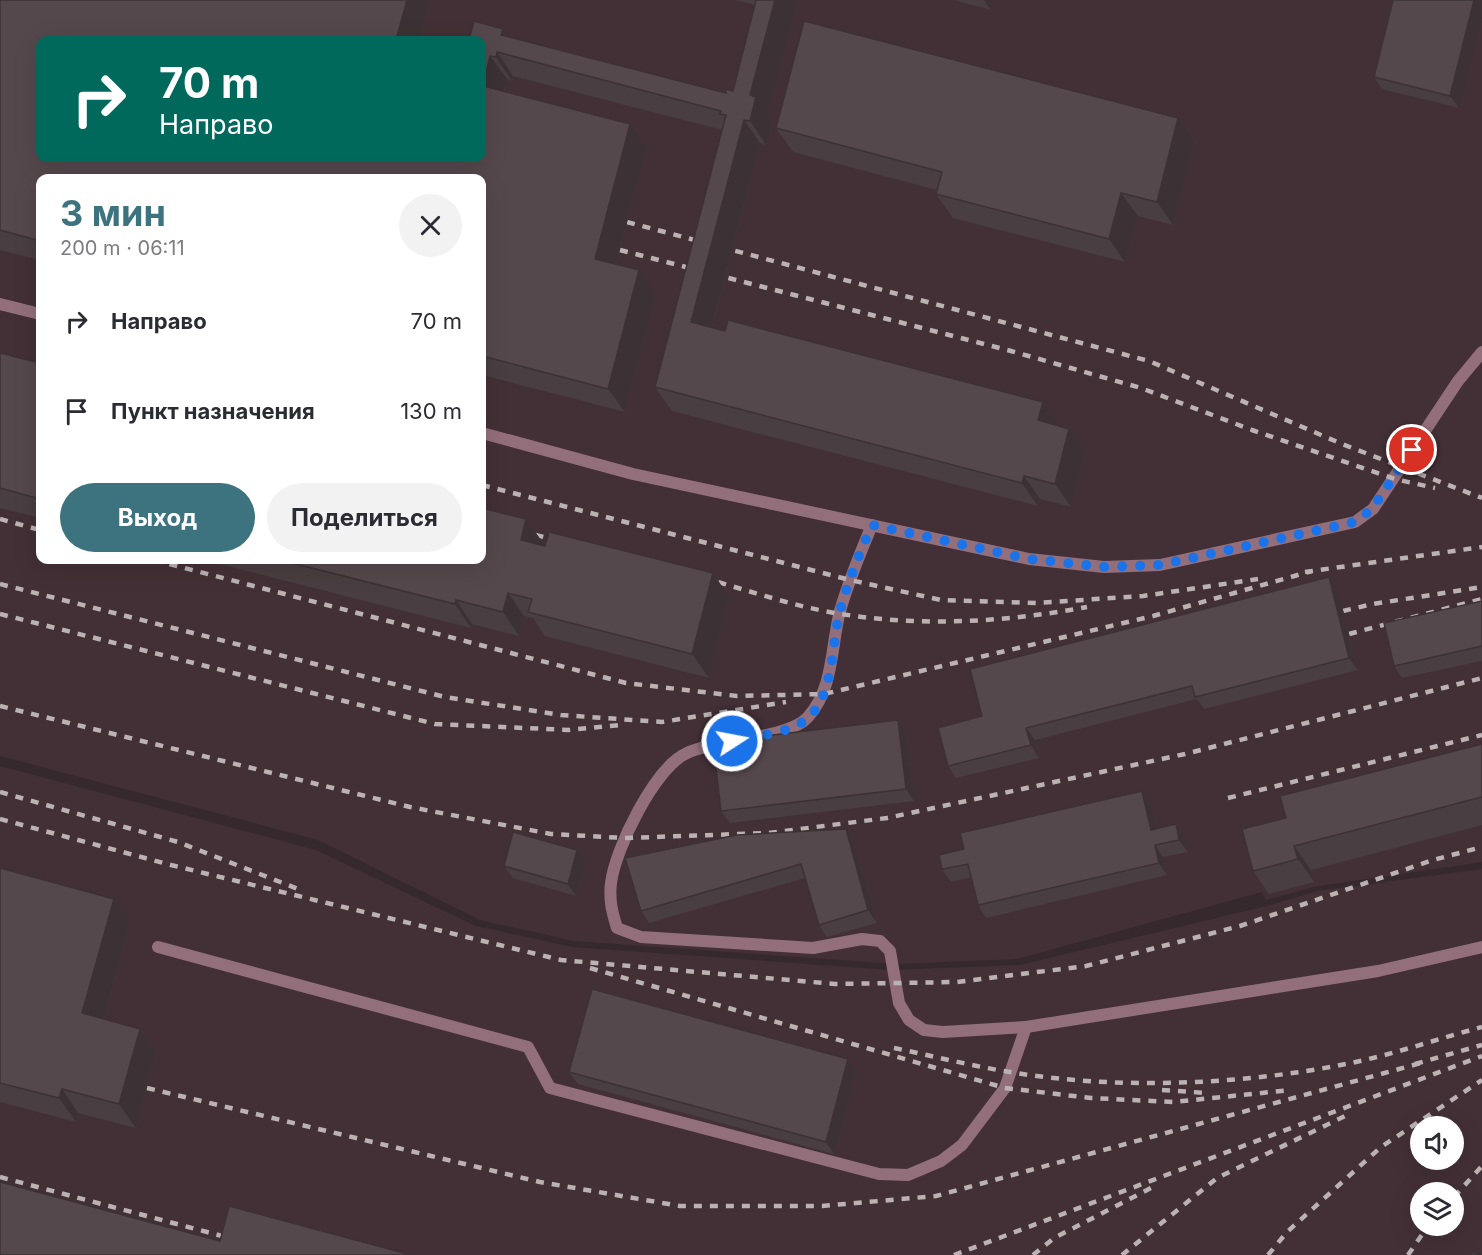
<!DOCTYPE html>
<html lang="ru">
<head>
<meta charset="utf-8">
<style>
  :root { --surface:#fff; --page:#f2f2f3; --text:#2b2b33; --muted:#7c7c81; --accent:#3d737f }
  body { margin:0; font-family:Inter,sans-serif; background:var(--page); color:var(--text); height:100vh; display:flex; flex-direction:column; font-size:22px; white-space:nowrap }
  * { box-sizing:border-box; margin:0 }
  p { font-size:20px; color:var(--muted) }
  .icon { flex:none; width:33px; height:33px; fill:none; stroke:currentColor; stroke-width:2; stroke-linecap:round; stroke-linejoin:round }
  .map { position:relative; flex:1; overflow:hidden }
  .side { position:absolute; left:36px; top:174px; width:450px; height:390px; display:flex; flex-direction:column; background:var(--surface); border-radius:12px; box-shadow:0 6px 24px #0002 }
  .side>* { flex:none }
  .hud { position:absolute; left:36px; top:36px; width:450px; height:126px; border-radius:12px; box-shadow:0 6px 24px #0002; background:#00695c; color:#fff; overflow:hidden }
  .tools { position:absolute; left:1410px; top:1116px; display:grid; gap:12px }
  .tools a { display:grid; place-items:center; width:54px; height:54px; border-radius:50%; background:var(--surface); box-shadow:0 6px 24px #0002; font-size:30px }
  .pin { position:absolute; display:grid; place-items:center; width:51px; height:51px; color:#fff; margin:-26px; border:3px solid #fff; border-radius:50%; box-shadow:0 2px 6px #0007 }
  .me { position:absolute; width:66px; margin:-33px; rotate:79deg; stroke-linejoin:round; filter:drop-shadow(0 0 4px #0008) }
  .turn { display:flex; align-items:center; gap:21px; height:126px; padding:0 24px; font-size:27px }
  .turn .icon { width:78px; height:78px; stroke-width:2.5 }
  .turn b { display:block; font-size:42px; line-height:51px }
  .round { display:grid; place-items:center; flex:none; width:63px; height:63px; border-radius:32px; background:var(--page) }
  .headline { display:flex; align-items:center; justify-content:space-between; height:102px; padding:0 24px }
  h1 { font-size:36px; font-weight:700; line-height:45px; color:var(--accent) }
  .action { display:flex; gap:12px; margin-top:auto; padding:12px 24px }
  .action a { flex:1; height:69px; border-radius:36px; background:var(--accent); color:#fff; font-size:24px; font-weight:700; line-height:69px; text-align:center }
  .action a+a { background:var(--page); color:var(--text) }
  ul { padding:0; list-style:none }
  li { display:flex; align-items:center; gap:18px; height:90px; padding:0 24px }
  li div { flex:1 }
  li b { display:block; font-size:22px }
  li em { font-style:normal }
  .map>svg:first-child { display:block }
  .built { fill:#433036; fill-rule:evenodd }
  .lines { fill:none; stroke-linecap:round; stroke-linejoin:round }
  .lane { stroke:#936f7b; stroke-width:12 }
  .rail { stroke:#bbb2b4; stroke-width:4.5; stroke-dasharray:8 8; stroke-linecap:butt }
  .wall { fill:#493e41 }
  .shaded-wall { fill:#3c3235 }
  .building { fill:#55484c; stroke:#3c3235; stroke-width:1.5 }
  .route { stroke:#1a73e8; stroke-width:10; stroke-dasharray:0 18 }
</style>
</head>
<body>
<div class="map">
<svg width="1482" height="1255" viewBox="0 0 1482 1255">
  <rect width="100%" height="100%" fill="#35292d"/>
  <g class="built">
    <path d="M0 0H1482V862L1318 886 1266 900 1262 892 1017 959 897 964 574 941 480 920 318 840 0 756ZM40 40H482V158H40ZM40 178H482V560H40Z"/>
    <path d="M0 766 316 850 476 926 572 947 891 970 1020 965 1271 905 1317 891 1482 869V1255H0ZM1420 1126H1454V1160H1420ZM1420 1192H1454V1226H1420Z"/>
  </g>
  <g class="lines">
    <g class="lane">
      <polyline points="0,304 40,314"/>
      <polyline points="482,433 633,474 1029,559 1104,567 1160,565 1355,522 1373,509 1458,381 1482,352"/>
      <path d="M872 525C860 554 847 584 839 615 831 650 833 689 808 717 789 739 716 739 687 753 655 767 615 849 611 883 609 900 612 912 617 928L641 937 813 948 862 939 880 941 890 951 899 1003 909 1020 924 1030 943 1032 1026 1027"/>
      <polyline points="158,947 528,1047 550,1088 879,1174 908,1175 941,1161 962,1145 1005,1088 1026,1027 1378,971 1482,947"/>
    </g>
    <g class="rail">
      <polyline points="627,222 1149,361 1342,444 1482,498"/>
      <polyline points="620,250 1011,351 1141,388 1252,430 1395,479 1435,488"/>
      <polyline points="482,485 850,580 941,600 1036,603 1143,596 1258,579"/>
      <polyline points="0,519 40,530"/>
      <polyline points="520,531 564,542"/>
      <polyline points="154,560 626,683 737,696 824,694 1153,616 1312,571"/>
      <polyline points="1305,572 1482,547"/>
      <path d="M703 578C748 590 795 607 841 614 923 627 1006 622 1087 607"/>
      <polyline points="0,584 445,697 561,715 662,722 786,702"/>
      <polyline points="1343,611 1373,604 1482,587"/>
      <polyline points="0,614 435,724 569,730 620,725"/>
      <polyline points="1349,634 1482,599"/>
      <polyline points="0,706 410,807 551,834 625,838 768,833 887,818 1185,754 1482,678"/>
      <polyline points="0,792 178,842 298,889"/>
      <polyline points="1228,798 1482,735"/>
      <polyline points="0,819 171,865 561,960 835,984 957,982 1086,966 1240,926 1433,860 1482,847"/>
      <polyline points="590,968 1005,1088 1091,1098 1173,1102 1291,1090"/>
      <path d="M894 1048C933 1056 972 1066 1010 1072 1117 1090 1240 1085 1346 1064 1392 1055 1437 1039 1482 1027"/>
      <polyline points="1415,1064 1482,1045"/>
      <polyline points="147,1088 540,1182 680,1206 822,1206 936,1196 1421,1063"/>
      <polyline points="1162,1090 1207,1093"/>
      <polyline points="0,1177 237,1240"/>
      <polyline points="1454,1197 1482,1166"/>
      <polyline points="954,1255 1482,1056"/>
      <polyline points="1033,1255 1054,1238 1151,1188"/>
      <polyline points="1122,1255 1217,1178 1345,1116"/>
      <polyline points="1268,1255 1287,1232 1381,1147 1482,1080"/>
      <polyline points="1408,1255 1428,1226"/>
    </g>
  </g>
  <g class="wall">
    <polygon points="0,0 430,0 419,40 40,40 482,158 482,40 503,29 509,37 726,93 733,91 755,5 735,0 798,0 768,113 773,120 766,145 760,143 712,328 1043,402 1060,425 1059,426 1086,452 1071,507 1040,499 1038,506 672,411 655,387 722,130 513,76 512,81 507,79 504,91 630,124 647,147 616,264 656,294 625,412 482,375 482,178 40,178 40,260 0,250"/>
    <polygon points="954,0 994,0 991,10"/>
    <polygon points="1393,0 1459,108 1382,89 1374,77"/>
    <polygon points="1178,118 1195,142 1173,225 1138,216 1125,262 953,218 936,194 937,190 793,152 776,128"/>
    <polygon points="0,353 40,363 40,518 0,508"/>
    <polygon points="482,506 483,508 526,519 543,543 542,545 713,573 729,597 709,678 545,636 533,618 524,616 519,636 472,624 471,628 204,560 482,560"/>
    <polygon points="1338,590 1358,670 1204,709 1197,699 1035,740 1039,758 956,778 948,766 982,716"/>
    <polygon points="1482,601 1482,661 1402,678 1394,666"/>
    <polygon points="906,733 914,801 730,823 721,811"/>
    <polygon points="1482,744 1482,825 1311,870 1314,882 1269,894 1253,871 1286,818"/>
    <polygon points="1142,791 1151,804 1157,829 1176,824 1184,837 1188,852 1163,857 1167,875 986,918 978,905 971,877 951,882 942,869 964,849"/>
    <polygon points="854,842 877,923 827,937 819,925 805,878 649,923 641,911"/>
    <polygon points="586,862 576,896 513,878 504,866"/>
    <polygon points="0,868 130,922 104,1019 140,1029 156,1052 136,1128 78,1113 76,1122 0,1102"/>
    <polygon points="848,1059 857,1071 834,1154 578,1084 569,1072"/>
  </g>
  <g class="shaded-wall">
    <polygon points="407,0 430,0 419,40 396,40"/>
    <polygon points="775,0 798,0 768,113 773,120 766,145 750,121 750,95"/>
    <polygon points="984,0 994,0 991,10"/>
    <polygon points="1474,0 1482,0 1482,16 1459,108 1450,96"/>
    <polygon points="503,29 520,52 501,35"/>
    <polygon points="497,52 513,76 512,81 496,57"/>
    <polygon points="490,56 507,79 499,109 483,86"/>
    <polygon points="1178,118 1195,142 1173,225 1157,202"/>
    <polygon points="744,120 760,143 707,346 691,322"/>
    <polygon points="630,124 647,147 611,282 595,259"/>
    <polygon points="1121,193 1138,216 1125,262 1109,239"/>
    <polygon points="639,270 656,294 625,412 608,389"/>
    <polygon points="1043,402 1060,425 1054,444 1038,420"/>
    <polygon points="1069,429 1086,452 1071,507 1055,484"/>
    <polygon points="1024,476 1040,499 1038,506 1022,483"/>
    <polygon points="526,519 543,543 538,563 521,540"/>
    <polygon points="713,573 729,597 709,678 692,654"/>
    <polygon points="1329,577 1338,590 1358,670 1349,658"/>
    <polygon points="508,593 524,616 519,636 503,612"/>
    <polygon points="456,600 472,624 471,628 455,604"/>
    <polygon points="898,720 906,733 914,801 906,789"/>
    <polygon points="1026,728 1035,740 1039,758 1031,745"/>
    <polygon points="1142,791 1151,804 1160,843 1151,830"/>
    <polygon points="1176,824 1184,837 1188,852 1179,840"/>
    <polygon points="846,829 854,842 877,923 868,910"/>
    <polygon points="1155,845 1163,857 1167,875 1159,863"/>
    <polygon points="1294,846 1311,870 1314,882 1298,859"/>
    <polygon points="577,850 586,862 576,896 568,884"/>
    <polygon points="114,899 130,922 99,1037 82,1013"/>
    <polygon points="140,1029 156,1052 136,1128 119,1104"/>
    <polygon points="848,1059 857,1071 834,1154 826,1142"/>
    <polygon points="62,1089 78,1113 76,1122 59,1098"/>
  </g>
  <g class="building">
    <polygon points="0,0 407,0 396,40 40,40 40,158 482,158 482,40 469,40 474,21 503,29 501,35 726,93 726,89 733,91 756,0 775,0 750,95 756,97 750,121 744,120 691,322 725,331 728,320 1043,402 1038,420 1069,429 1055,484 1024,476 1022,483 655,387 726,115 720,114 721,111 497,52 496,57 490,56 483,86 630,124 595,259 639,270 608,389 482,356 482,178 40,178 40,241 0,230"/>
    <polygon points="1393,0 1474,0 1450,96 1374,77"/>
    <polygon points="804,21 1178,118 1157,202 1121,193 1109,239 936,194 942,172 776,128"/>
    <polygon points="0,353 40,363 40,499 0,488"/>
    <polygon points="482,508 526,519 521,540 545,546 549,532 713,573 692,654 528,612 532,599 508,593 503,612 456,600 455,604 280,560 482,560"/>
    <polygon points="1329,577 1349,658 1195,697 1192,686 1026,728 1031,745 948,766 938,728 982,716 970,669"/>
    <polygon points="1482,601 1482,646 1394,666 1384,623"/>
    <polygon points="898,720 906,789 721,811 713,742"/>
    <polygon points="1482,744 1482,797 1294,846 1298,859 1253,871 1242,829 1286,818 1280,796"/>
    <polygon points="1142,791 1151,830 1176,824 1179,840 1155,845 1159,863 978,905 968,864 942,869 939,855 964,849 960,833"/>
    <polygon points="846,829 868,910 819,925 801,864 641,911 625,858 737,835"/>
    <polygon points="513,832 577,850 568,884 504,866"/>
    <polygon points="0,868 114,899 82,1013 140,1029 119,1104 62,1089 59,1098 0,1083"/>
    <polygon points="592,989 848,1059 826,1142 569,1072"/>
    <polygon points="0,1182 220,1241 229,1206 411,1255 0,1255"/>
    <polygon points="1472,1252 1482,1255 1471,1255"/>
  </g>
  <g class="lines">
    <path class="route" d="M732 741C753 737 790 733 807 719 835 695 831 644 840 611 848 581 860 553 872 525L1029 559 1104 567 1160 565 1355 522 1372 509 1412 450"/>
  </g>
</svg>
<div class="tools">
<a><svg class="icon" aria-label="sound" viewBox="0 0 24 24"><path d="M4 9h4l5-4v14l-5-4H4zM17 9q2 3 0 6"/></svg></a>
<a><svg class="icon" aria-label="layers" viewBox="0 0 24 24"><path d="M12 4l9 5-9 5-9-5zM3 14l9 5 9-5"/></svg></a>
</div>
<div class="pin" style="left:1412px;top:450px;background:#d93025"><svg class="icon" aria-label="arrive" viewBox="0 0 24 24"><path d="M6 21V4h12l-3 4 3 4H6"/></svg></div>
<svg class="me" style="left:732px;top:741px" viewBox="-20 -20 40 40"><circle r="17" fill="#1a73e8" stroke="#fff" stroke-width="3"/><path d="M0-11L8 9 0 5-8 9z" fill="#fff"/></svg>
<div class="hud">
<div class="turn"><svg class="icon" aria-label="right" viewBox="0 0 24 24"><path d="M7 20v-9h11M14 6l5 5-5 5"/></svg><div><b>70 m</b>Направо</div></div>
</div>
<section class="side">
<div class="headline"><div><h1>3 мин</h1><p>200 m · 06:11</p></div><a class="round"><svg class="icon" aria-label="close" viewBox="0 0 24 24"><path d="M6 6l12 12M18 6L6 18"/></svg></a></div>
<ul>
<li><svg class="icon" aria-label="right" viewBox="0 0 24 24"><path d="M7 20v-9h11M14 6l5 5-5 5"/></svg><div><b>Направо</b></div><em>70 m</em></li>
<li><svg class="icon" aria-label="arrive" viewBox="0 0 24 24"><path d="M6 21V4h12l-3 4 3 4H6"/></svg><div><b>Пункт назначения</b></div><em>130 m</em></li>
</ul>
<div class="action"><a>Выход</a><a>Поделиться</a></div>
</section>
</div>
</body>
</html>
